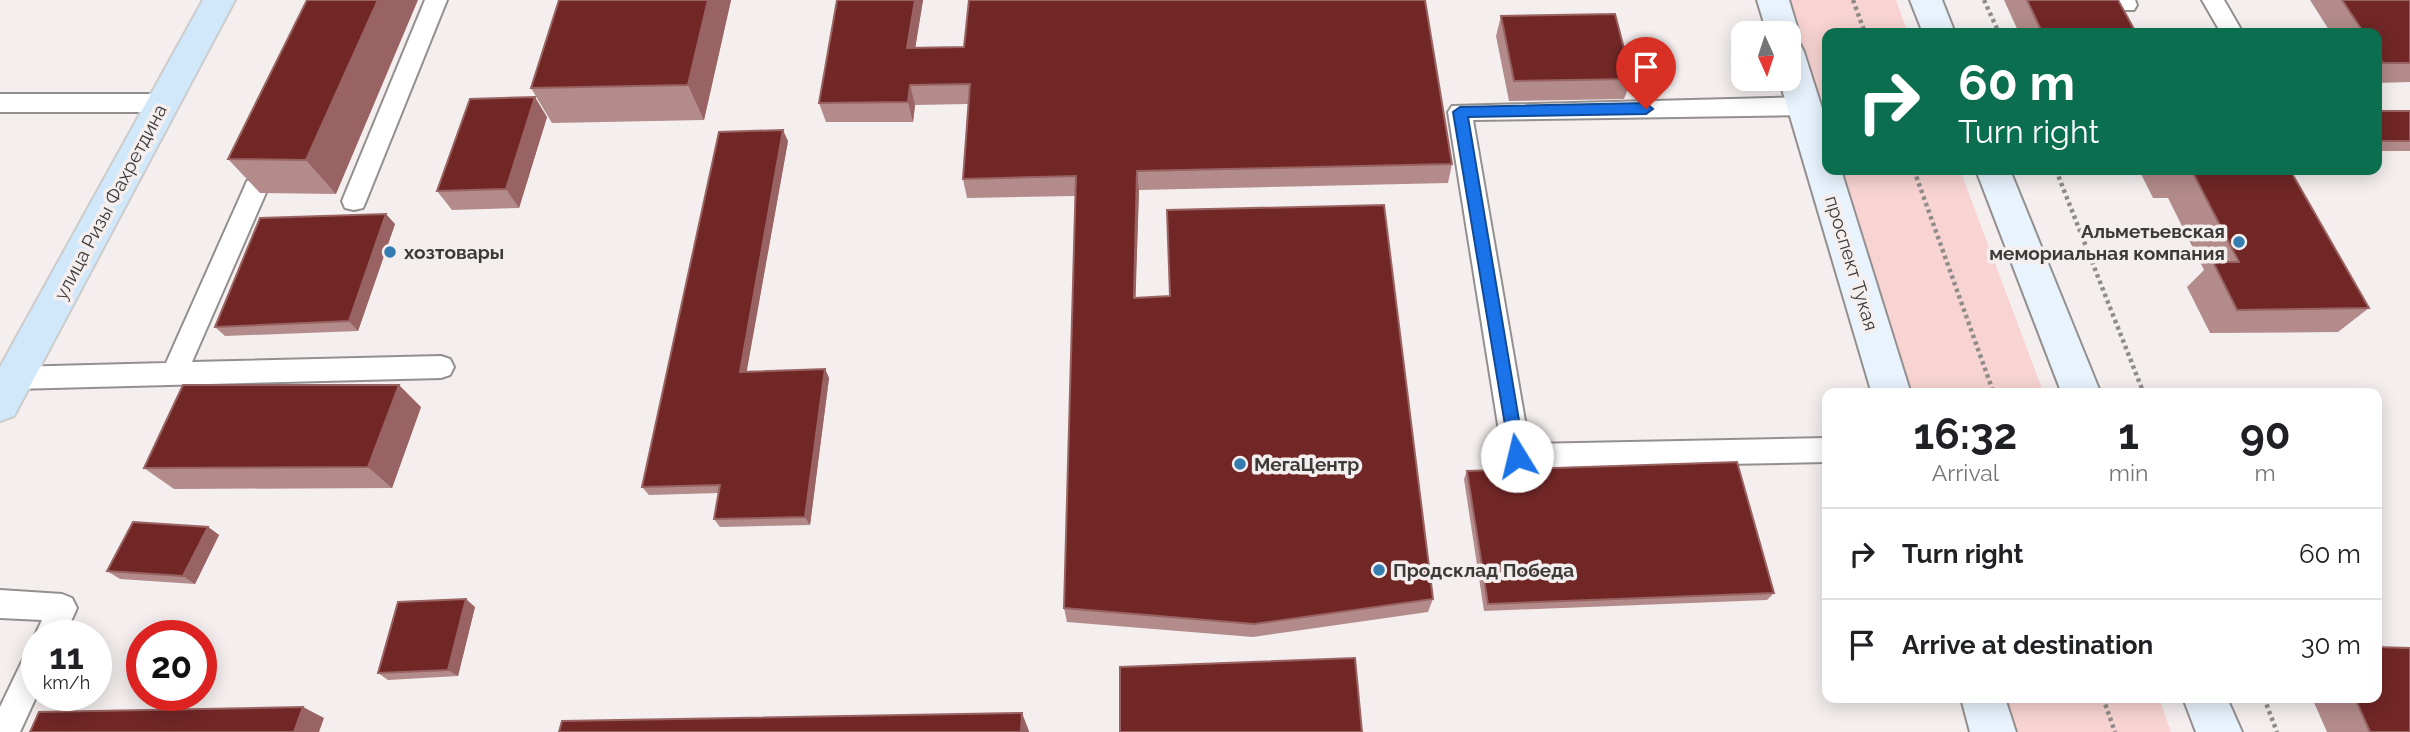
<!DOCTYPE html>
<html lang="en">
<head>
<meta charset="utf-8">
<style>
  :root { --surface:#fff; --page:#f2f2f2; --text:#202124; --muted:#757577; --line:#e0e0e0 }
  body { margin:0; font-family:Raleway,sans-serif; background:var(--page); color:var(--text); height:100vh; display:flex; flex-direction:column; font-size:26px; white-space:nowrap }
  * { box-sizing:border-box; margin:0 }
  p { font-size:23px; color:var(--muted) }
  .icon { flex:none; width:38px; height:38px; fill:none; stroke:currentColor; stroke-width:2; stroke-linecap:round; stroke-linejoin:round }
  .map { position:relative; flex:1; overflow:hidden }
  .drawer { position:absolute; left:1822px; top:388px; width:560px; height:315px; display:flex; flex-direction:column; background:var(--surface); border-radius:14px; box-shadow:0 4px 18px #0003 }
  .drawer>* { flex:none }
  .top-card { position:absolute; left:1822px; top:28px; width:560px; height:147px; border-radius:14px; box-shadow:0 4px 18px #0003; background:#0b6e4f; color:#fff; overflow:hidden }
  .needle { width:46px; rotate:177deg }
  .controls { position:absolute; left:1731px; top:21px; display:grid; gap:14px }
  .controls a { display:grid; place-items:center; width:70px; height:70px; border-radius:14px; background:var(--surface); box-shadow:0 4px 18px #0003; font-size:35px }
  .speed { position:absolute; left:21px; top:620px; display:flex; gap:14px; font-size:35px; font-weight:700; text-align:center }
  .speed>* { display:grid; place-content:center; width:91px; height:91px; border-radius:50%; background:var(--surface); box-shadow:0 4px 18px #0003; line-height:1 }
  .speed small { font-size:18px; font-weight:400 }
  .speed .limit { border:10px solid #d22; background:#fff; color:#111 }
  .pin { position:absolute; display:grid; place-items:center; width:60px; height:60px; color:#fff; margin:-72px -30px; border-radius:50% 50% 50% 0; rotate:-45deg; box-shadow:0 0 7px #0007 }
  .pin .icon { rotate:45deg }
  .me { position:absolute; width:77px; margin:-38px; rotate:351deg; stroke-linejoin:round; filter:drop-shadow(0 0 5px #0008) }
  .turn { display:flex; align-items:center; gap:24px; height:147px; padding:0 21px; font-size:32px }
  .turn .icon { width:91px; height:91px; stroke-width:2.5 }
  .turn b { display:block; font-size:49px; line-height:60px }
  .eta { display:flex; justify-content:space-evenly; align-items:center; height:119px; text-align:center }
  .eta b { font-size:42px; font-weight:700; line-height:49px }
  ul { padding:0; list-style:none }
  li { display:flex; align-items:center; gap:21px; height:91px; padding:0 21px; border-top:2px solid var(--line) }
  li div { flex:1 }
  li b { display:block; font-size:26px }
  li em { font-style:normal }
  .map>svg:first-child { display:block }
  .green { fill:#f7d4d1 }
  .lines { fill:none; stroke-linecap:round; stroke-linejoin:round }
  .lane-casing { stroke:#948f8f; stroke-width:4 }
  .secondary-casing { stroke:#948f8f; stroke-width:4 }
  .primary-casing { stroke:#cdcccc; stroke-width:4 }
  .path { stroke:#908c8c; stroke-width:4.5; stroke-dasharray:3.5 3.5; stroke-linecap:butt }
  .lane { fill:#fff; fill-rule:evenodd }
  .secondary { fill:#e8f3fd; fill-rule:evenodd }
  .primary { fill:#d1e8fa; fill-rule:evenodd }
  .wall { fill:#b28b8a }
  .shaded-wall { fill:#986362 }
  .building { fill:#712726; stroke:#986362; stroke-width:2 }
  .route { fill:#1a73e8; stroke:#114b97; stroke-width:2 }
  .poi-dot { fill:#337db1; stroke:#f4efee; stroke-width:2.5 }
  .labels { text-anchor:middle; stroke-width:7; stroke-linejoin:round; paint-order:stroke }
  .street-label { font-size:19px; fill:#3d3a3a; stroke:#f4efee }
  .poi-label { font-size:19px; font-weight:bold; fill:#3d3a3a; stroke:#f4efee; text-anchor:start }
</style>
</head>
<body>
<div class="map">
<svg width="2410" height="732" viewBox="0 0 2410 732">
  <rect width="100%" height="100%" fill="#f4efee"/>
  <g class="green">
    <polygon points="1786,0 1896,0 1908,33 1827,33 1827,129"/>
    <polygon points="1840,170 1960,170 2044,394 1910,394"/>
    <polygon points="2006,698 2159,698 2171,732 2017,732"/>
  </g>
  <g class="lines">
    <g class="lane-casing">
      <g id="lane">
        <polygon points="425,0 447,0 366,201 363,208 354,210 345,208 342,201"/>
        <polygon points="2113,0 2135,0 2137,5 2134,10 2118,10"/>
        <polygon points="2202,0 2224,0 2243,33 2221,33"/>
        <polygon points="0,94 163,94 171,97 175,103 171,109 163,112 0,112"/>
        <polygon points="1805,97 1813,100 1817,106 1813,112 1805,115 1473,120 1529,444 1827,438 1827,462 1517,468 1507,465 1503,456 1448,112 1452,106"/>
        <polygon points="256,179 265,181 268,188 192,362 441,356 450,359 454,367 450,375 441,378 14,389 5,386 1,378 5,370 14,367 166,363 244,188 247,181"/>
        <polygon points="0,590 62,594 72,598 77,608 65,635 37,635 37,638 35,635 42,620 0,618"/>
        <polygon points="37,649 37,695 20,732 0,732 0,707 26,653"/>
      </g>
    </g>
    <g class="secondary-casing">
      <g id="secondary">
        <polygon points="1757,0 1789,0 1799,33 1793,42 1800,44 1804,52 1827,124 1827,170 1841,170 1911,394 1872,394 1779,79 1788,79 1788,33 1767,33"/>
        <polygon points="1910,0 1942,0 1955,33 1923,33"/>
        <polygon points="1976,170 2010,170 2101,394 2062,394"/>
        <polygon points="1961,698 2005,698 2016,732 1970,732"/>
        <polygon points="2183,698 2227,698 2242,732 2196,732"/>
      </g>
    </g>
    <g class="primary-casing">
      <polygon id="primary" points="203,0 235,0 14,416 0,421 0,367"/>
    </g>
    <g class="path">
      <polyline points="1853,0 1865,33"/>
      <polyline points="1984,0 1999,33"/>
      <polyline points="1914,170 1994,394"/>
      <polyline points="2056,170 2144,394"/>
      <polyline points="2103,698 2115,732"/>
      <polyline points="2264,698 2277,732"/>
    </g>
    <use href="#lane" class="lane"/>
    <use href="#secondary" class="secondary"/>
    <use href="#primary" class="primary"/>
  </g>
  <g class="wall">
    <polygon points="307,0 336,194 260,193 228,159"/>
    <polygon points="559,0 731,0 704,120 552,123 531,88"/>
    <polygon points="837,0 923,0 915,48 1452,164 1448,183 1139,190 1135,298 1433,599 1428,612 1253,637 1067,622 1064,608 1075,196 967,198 963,179 968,104 915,105 913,122 826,122 819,103"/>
    <polygon points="2004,0 2118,0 2134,29 2131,33 2019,33"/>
    <polygon points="2310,0 2410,0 2410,82 2376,83 2376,33 2331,33"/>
    <polygon points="1501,16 1632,79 1624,99 1509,101 1496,36"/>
    <rect x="2376" y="111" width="34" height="40"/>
    <polygon points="547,117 519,208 452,210 437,191"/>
    <polygon points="788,141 746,372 825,369 829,378 810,525 720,527 714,519 719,493 649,495 642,487"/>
    <polygon points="2139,170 2290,170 2369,308 2338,332 2210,333 2187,287 2204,270 2168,198 2153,198"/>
    <polygon points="395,224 358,331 225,336 215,327"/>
    <polygon points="421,407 392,488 174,489 144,468"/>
    <polygon points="1467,471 1774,593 1767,600 1484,611 1464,479"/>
    <polygon points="208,527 219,535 195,584 120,579 107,571"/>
    <polygon points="475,607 458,676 388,680 378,673"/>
    <polygon points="2312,698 2376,698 2410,732 2327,732"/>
  </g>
  <g class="shaded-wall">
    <polygon points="378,0 418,0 336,194 306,160"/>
    <polygon points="708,0 731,0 704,120 688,85"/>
    <polygon points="915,0 923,0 912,68 907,48"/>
    <polygon points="910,85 915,105 913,122 908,102"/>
    <polygon points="535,97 547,117 519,208 506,189"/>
    <polygon points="783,130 788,141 745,381 740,372"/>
    <polygon points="1137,171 1139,190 1135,316 1134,298"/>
    <polygon points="386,214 395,224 358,331 349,321"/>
    <polygon points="825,369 829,378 810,525 805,517"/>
    <polygon points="399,385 421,407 392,488 368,467"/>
    <polygon points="208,527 219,535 195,584 183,576"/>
    <polygon points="466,599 475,607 458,676 448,670"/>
    <polygon points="303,707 324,718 319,732 294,732"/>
    <polygon points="1022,713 1029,731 1029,732 1021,732"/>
  </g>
  <g class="building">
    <polygon points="307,0 378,0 306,160 228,159"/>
    <polygon points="559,0 708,0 688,85 531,88"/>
    <polygon points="837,0 915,0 907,48 964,47 969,0 1425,0 1452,164 1137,171 1134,298 1170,296 1167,210 1384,205 1433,599 1254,624 1064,608 1076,176 963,179 970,84 910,85 908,102 819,103"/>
    <polygon points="2027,0 2118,0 2134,29 2041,30"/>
    <polygon points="2342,0 2410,0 2410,63 2383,63 2376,52 2376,33 2364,33"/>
    <polygon points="1615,14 1632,79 1514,81 1501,16"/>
    <polygon points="535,97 506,189 437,191 470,99"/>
    <rect x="2376" y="111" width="34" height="30"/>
    <polygon points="783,130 740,372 825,369 805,517 714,519 720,485 642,487 719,132"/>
    <polygon points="2176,170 2290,170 2369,308 2237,310 2213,262 2239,262 2193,173 2177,173"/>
    <polygon points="386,214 349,321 215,327 260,218"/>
    <polygon points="183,385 399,385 368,467 144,468"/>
    <polygon points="1737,462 1774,593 1488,604 1467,471"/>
    <polygon points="133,522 208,527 183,576 107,571"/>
    <polygon points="466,599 448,670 378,673 398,602"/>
    <polygon points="2376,647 2410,648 2410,732 2370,732 2355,698 2376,698"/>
    <polygon points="1355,658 1362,732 1120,732 1120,667"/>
    <polygon points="303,707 294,732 30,732 39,712"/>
    <polygon points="1022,713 1021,732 559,732 562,721"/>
  </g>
  <polygon class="route" points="1646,103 1653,109 1646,114 1468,117 1525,456 1517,463 1511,461 1453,112 1460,107"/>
  <g class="poi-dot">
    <circle cx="2239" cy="242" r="7"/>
    <circle cx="390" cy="252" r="7"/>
    <circle cx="1240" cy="464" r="7"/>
    <circle cx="1379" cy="570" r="7"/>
  </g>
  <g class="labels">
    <g class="street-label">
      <text transform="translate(110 202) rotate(-62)" y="7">улица Ризы Фахретдина</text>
      <text transform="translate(1852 263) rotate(73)" y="7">проспект Тукая</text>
    </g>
    <g class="poi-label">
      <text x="2225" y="238" text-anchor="end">Альметьевская<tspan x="2225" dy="22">мемориальная компания</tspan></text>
      <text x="404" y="259">хозтовары</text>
      <text x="1254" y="471">МегаЦентр</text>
      <text x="1393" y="577">Продсклад Победа</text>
    </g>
  </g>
</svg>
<div class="controls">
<a><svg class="needle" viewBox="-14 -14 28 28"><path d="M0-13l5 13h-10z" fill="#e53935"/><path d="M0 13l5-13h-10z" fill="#757577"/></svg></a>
</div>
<div class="speed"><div>11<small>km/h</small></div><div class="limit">20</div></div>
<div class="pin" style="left:1646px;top:109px;background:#d93025"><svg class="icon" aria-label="arrive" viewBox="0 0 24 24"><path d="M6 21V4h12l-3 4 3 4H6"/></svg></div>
<svg class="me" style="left:1517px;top:456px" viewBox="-20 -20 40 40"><circle r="19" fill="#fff"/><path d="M0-13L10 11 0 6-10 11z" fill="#1a73e8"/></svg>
<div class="top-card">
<div class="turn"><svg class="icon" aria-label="right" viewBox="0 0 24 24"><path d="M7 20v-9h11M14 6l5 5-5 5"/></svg><div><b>60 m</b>Turn right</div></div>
</div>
<section class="drawer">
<div class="eta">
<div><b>16:32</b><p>Arrival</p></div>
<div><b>1</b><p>min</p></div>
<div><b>90</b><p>m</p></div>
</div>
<ul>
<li><svg class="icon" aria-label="right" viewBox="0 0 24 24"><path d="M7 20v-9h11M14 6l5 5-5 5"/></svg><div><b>Turn right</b></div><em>60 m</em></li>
<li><svg class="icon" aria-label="arrive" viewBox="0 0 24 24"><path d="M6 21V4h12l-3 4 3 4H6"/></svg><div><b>Arrive at destination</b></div><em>30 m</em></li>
</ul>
</section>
</div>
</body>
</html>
